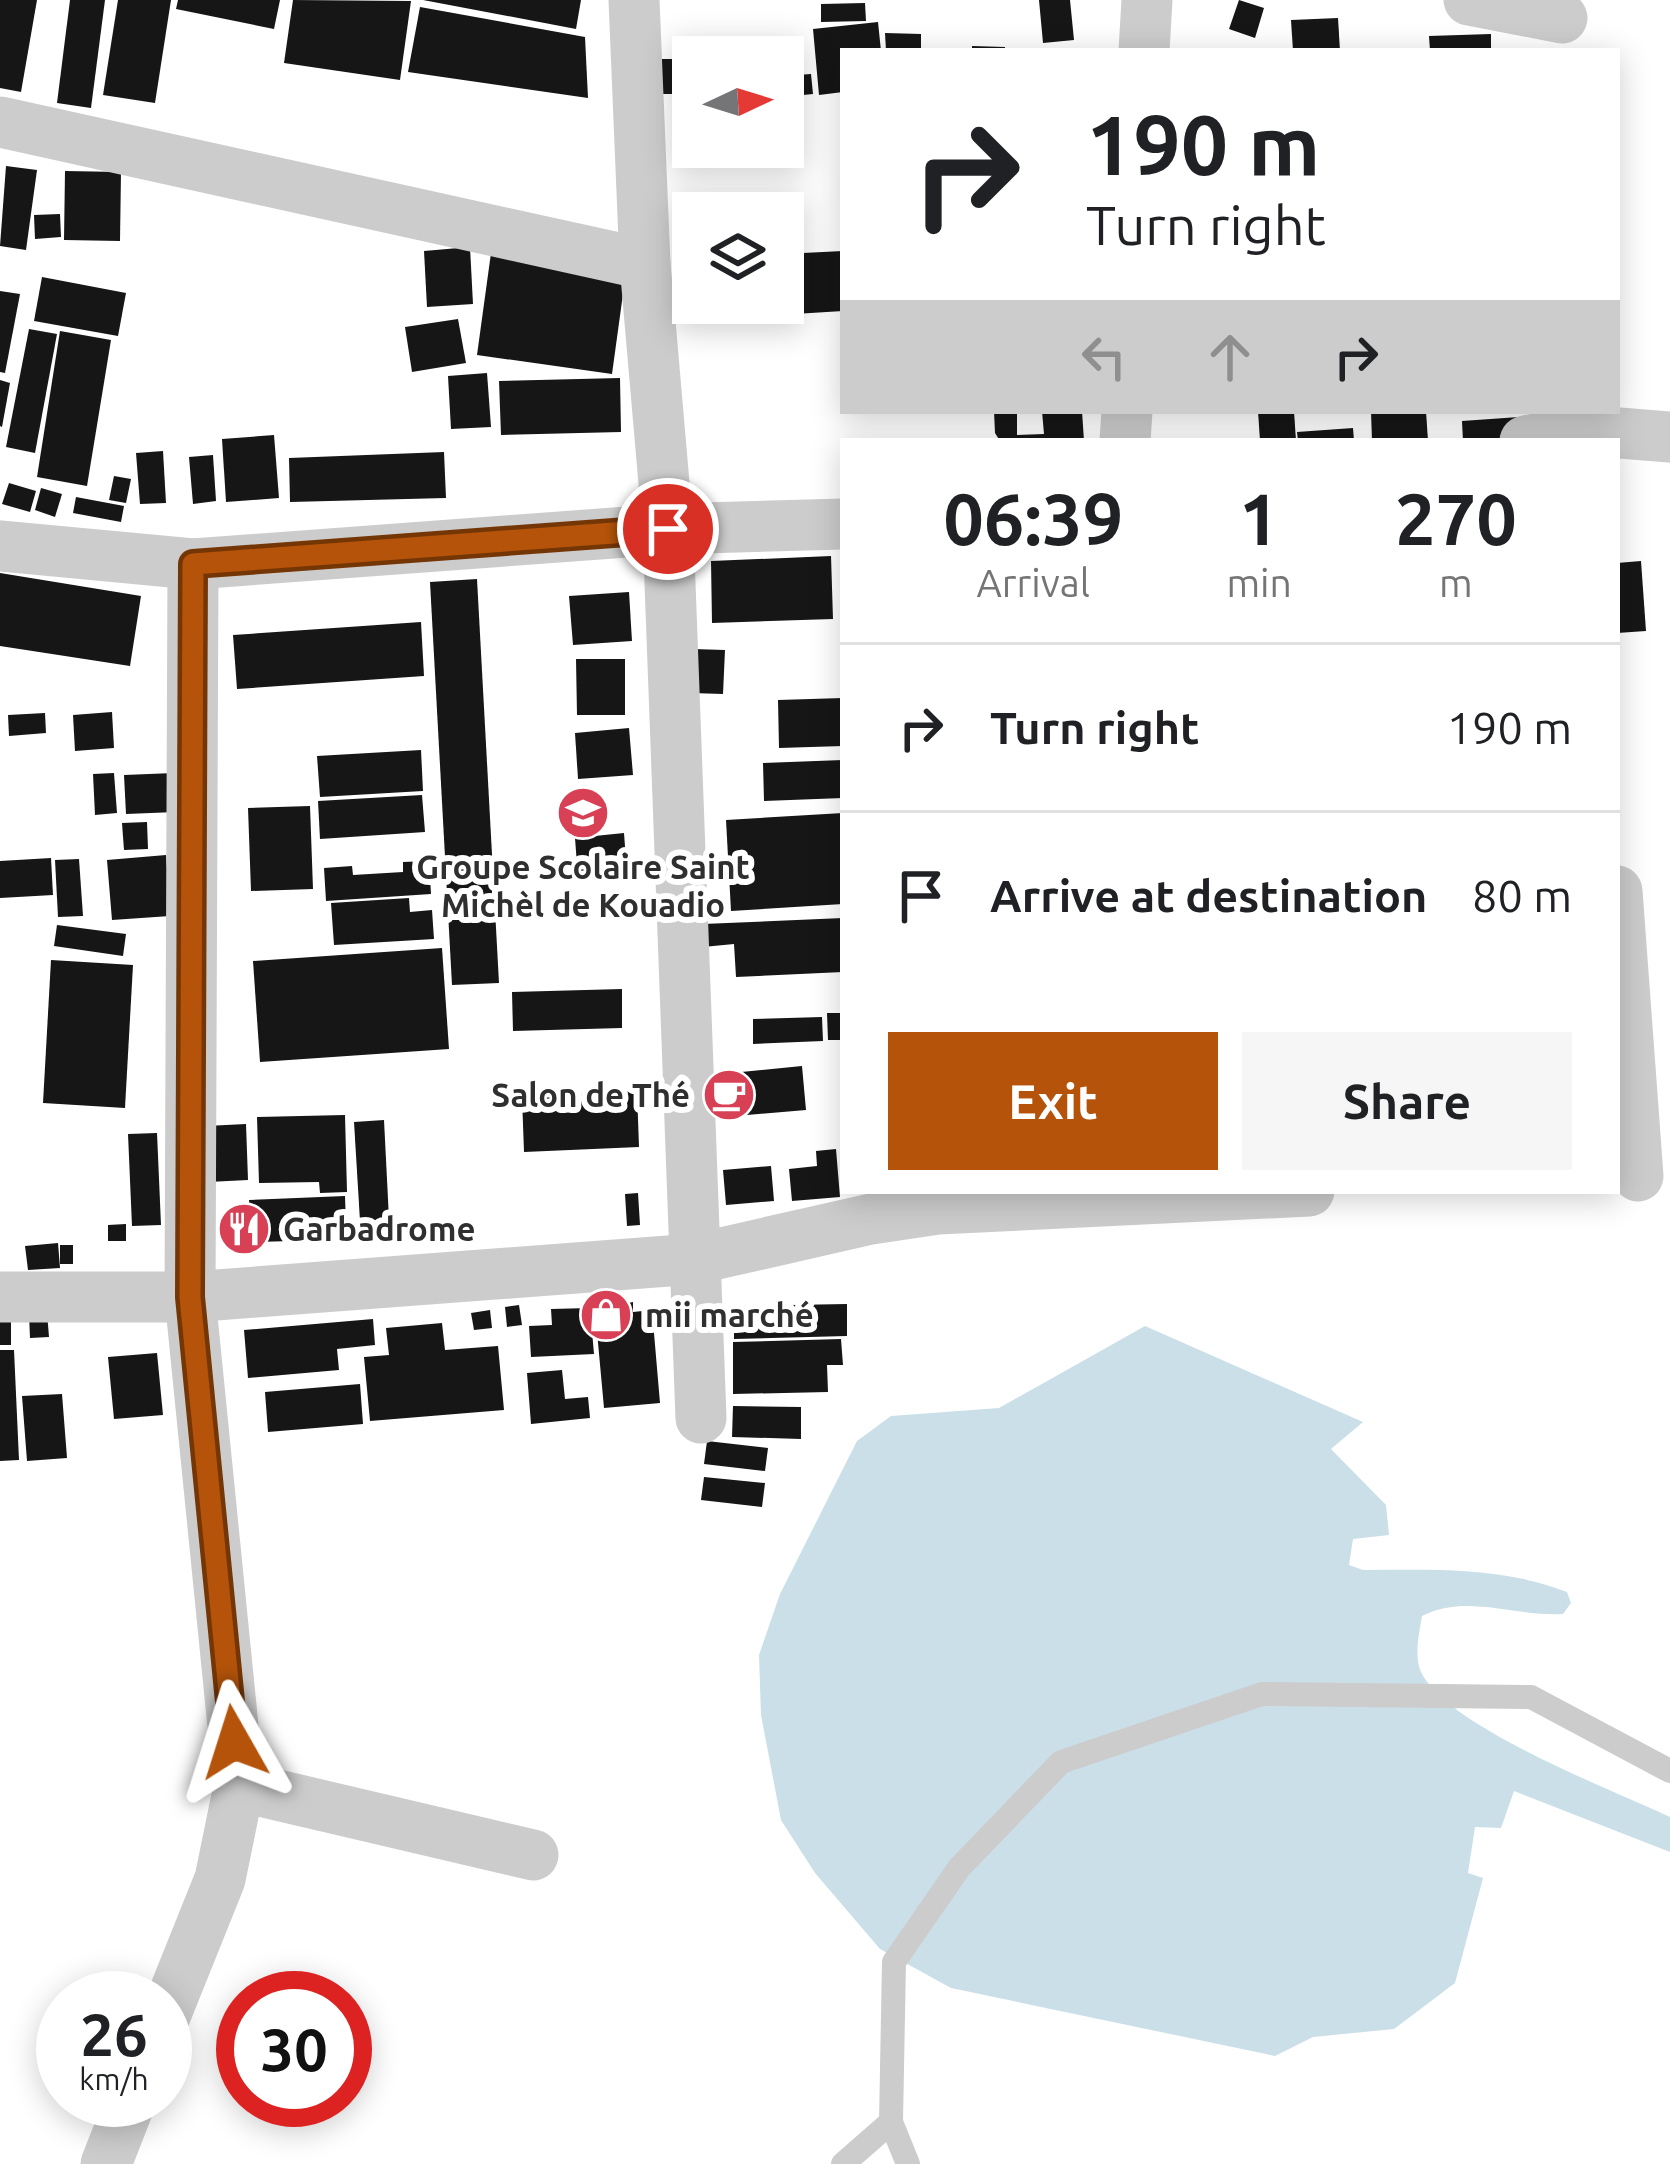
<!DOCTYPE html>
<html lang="en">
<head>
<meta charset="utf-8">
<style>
  :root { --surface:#fff; --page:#f6f6f6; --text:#202124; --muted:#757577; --line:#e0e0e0; --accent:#b45309 }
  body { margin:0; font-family:Ubuntu,sans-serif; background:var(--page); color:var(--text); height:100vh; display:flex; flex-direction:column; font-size:45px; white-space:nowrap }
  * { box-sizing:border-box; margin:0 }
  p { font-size:39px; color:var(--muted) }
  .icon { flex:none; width:66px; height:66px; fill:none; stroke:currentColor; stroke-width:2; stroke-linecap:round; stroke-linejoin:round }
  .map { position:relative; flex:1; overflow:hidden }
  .sheet { position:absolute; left:840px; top:438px; width:780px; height:756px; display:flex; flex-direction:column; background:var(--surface); border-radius:0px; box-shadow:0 6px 30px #0003 }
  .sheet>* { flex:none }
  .guide { position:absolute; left:840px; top:48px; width:780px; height:366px; border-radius:0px; box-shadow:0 6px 30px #0003; background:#fff; color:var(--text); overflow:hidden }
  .needle { width:78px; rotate:86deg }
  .fabs { position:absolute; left:672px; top:36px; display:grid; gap:24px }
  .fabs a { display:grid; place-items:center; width:132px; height:132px; border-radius:0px; background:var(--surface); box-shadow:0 6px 30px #0003; font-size:60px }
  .speed { position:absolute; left:36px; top:1971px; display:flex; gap:24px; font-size:60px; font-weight:700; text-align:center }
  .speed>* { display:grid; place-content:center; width:156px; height:156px; border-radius:50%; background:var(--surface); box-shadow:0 6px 30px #0003; line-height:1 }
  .speed small { font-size:30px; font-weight:400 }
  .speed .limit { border:18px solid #d22; background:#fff; color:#111 }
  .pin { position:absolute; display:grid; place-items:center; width:102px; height:102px; color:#fff; margin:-51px; border:6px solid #fff; border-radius:50%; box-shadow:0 3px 12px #0007 }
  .me { position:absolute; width:132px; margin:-66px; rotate:354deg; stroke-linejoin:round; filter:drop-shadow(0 0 9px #0008) }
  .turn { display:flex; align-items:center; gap:42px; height:252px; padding:0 48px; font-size:54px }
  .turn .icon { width:156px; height:156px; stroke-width:2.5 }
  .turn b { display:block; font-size:84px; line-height:102px }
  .lanes { display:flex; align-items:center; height:114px; padding:0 48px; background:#0003; justify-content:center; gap:60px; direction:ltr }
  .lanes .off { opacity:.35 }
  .eta { display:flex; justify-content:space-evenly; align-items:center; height:204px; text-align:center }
  .eta b { font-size:72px; font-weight:700; line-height:84px }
  .button { display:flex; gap:24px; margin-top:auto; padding:24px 48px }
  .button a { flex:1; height:138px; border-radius:0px; background:var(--accent); color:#fff; font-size:48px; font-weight:700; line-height:138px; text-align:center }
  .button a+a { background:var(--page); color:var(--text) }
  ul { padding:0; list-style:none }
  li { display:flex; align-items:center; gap:36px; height:168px; padding:0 48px; border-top:3px solid var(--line) }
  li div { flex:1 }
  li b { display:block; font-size:45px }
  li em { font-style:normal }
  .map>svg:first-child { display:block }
  .water { fill:#cbdfe9 }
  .building { fill:#161616 }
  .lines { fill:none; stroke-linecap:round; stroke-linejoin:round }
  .lane { stroke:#ccc; stroke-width:24 }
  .street { stroke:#ccc; stroke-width:51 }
  .route-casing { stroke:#753606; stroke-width:30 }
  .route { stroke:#b45309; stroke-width:21 }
  .labels { text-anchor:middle; stroke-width:12; stroke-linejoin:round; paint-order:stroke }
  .poi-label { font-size:33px; font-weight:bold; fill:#2f2f2f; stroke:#fff; text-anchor:start }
</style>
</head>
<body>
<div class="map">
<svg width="1670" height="2164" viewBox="0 0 1670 2164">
  <rect width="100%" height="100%" fill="#fff"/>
  <path class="water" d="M1145 1326 1363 1422 1331 1449 1386 1505 1389 1535 1353 1539 1349 1565 1363 1570C1432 1570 1500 1566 1567 1592L1571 1603 1563 1614C1515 1617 1466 1593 1422 1616 1419 1633 1414 1657 1421 1672 1447 1727 1613 1790 1670 1817V1852L1514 1791 1501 1828 1475 1827 1468 1873 1483 1878 1455 1983 1394 2029 1313 2037 1275 2056 951 1988 880 1949 815 1873 781 1820 761 1715 759 1655 780 1594 857 1441 891 1416 999 1408Z"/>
  <g class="building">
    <polygon points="0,0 37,0 21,92 0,88"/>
    <polygon points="70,0 105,0 91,108 57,103"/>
    <polygon points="118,0 171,0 155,103 103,95"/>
    <polygon points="178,0 280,0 274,29 176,9"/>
    <polygon points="293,0 411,1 400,80 284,63"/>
    <polygon points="423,0 581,0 576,29"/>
    <polygon points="1039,0 1070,0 1074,40 1043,43"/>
    <polygon points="1239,0 1264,8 1255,38 1229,29"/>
    <polygon points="865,3 866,21 821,22 821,4"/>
    <polygon points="420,7 585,37 588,98 408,72"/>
    <polygon points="1338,18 1340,51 1293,51 1291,20"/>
    <polygon points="878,22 881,51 843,51 843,92 819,95 813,29"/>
    <polygon points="885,33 921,34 921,51 886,51"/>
    <polygon points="1491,34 1491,51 1430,51 1429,36"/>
    <polygon points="972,46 1005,47 1005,51 972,51"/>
    <polygon points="644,59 686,59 687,94 644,94"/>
    <polygon points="811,74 813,94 783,97 783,76"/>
    <polygon points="693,147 768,147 769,156 694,164"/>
    <polygon points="6,166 37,170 26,250 0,246"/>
    <polygon points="65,171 121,172 120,241 64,240"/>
    <polygon points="60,214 61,237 35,239 34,215"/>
    <polygon points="470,247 473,304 427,307 424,251"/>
    <polygon points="843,251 843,311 679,321 674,261 693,260 693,303 783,303 783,254"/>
    <polygon points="491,253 626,272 612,374 477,355"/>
    <polygon points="42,277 126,293 118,336 34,321"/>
    <polygon points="0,291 20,294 5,373 0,372"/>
    <polygon points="458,319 466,363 412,372 405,327"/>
    <polygon points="29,329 57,334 35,453 6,447"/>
    <polygon points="60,331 111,340 87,486 37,477"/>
    <polygon points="487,373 491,427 451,429 448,376"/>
    <polygon points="620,378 621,432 501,435 499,381"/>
    <polygon points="0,380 10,383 2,427 0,426"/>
    <polygon points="994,411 1017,411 1017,435 1044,434 1042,411 1082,411 1084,441 1000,441 995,433"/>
    <polygon points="1258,411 1294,411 1296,441 1260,441"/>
    <polygon points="1371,411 1426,411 1428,441 1372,441"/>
    <polygon points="1547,415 1549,441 1463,441 1462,421"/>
    <polygon points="1353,428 1354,441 1298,441 1297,432"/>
    <polygon points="274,435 279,498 226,502 222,439"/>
    <polygon points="163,451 166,503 140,504 136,453"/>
    <polygon points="444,452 446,498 290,502 289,458"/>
    <polygon points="213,455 216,501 193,504 189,457"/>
    <polygon points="114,476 131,479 126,503 109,500"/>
    <polygon points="9,483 36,491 30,512 2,504"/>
    <polygon points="41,488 62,494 55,517 35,510"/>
    <polygon points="76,497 124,506 121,522 73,513"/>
    <polygon points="831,556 833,619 712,623 711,561"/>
    <polygon points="1641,561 1646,631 1617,633 1617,563"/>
    <polygon points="0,573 141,596 130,666 0,646"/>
    <polygon points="477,579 499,983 452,985 430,582"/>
    <polygon points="629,592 632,641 573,645 569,596"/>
    <polygon points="421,622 424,676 237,689 233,635"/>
    <polygon points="693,649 725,650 723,694 691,693"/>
    <polygon points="576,659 625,659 625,715 577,715"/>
    <polygon points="843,698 843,746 779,748 778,700"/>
    <polygon points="112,712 114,748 75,751 73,715"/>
    <polygon points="45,713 46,733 9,736 8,715"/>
    <polygon points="629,728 633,775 578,779 575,733"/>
    <polygon points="421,750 423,791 320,797 317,756"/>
    <polygon points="843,760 843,798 764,801 763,763"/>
    <polygon points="114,773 117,813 95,815 93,774"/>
    <polygon points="174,773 176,812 126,814 124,775"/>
    <polygon points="422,795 425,832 320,839 318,801"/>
    <polygon points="310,806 313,889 251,891 248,808"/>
    <polygon points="843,813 843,904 731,911 726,820"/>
    <polygon points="147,822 148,849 124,850 122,823"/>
    <polygon points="624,833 627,874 578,878 575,838"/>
    <polygon points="166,855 170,916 112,920 107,860"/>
    <polygon points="51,858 53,895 0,898 0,861"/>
    <polygon points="79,859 83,916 58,917 55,860"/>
    <polygon points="429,861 431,894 326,901 324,868 352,866 353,875 403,872 403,862"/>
    <polygon points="409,898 410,912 432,910 434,939 334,945 331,903"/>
    <polygon points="843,918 843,972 736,977 734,944 703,947 703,924"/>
    <polygon points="57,925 126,934 123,956 54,946"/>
    <polygon points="442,948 449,1049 260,1062 253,961"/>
    <polygon points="51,960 133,965 125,1108 43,1103"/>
    <polygon points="622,989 622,1028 513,1031 512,992"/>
    <polygon points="827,1013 843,1013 843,1040 828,1040"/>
    <polygon points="822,1017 823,1041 753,1044 753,1019"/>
    <polygon points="802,1066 806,1110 724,1117 721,1074"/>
    <polygon points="637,1091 639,1147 524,1152 522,1097"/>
    <polygon points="345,1115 347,1192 320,1193 319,1182 259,1183 257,1117"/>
    <polygon points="384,1120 389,1219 360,1221 354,1122"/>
    <polygon points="246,1124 248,1180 208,1182 206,1126"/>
    <polygon points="157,1133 161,1225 132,1226 128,1134"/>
    <polygon points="836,1149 840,1197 792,1201 789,1169 817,1166 816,1151"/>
    <polygon points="771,1166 774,1201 726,1205 723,1170"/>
    <polygon points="638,1193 640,1225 627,1226 625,1194"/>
    <polygon points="345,1196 346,1225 292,1228 293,1241 252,1242 249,1200"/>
    <polygon points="126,1224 126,1241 108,1241 108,1225"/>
    <polygon points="58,1243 60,1268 28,1270 25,1246"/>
    <rect x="60" y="1245" width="13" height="19"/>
    <polygon points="606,1297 607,1306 590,1308 594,1354 531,1357 529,1326 552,1325 551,1309 590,1308 590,1299"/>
    <polygon points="633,1302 633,1312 652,1310 660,1403 604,1408 595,1310"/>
    <polygon points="847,1304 847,1336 734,1339 734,1306"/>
    <polygon points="519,1305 522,1325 507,1327 505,1307"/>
    <polygon points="490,1310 492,1328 474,1330 471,1313"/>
    <rect x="0" y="1312" width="11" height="33"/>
    <polygon points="47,1312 49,1337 30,1338 29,1314"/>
    <polygon points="373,1319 375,1345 337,1349 339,1370 248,1378 244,1330"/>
    <polygon points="442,1323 445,1350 498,1346 504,1410 370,1421 364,1357 389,1355 386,1328"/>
    <polygon points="841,1339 843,1365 827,1365 828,1392 733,1394 733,1342"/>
    <polygon points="0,1350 14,1350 19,1460 0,1461"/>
    <polygon points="157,1353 163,1415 114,1419 108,1357"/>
    <polygon points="562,1370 565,1399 588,1397 590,1418 531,1424 527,1373"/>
    <polygon points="360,1384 363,1424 268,1432 265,1392"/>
    <polygon points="62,1394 67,1458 27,1461 22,1396"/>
    <polygon points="733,1406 801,1407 801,1439 732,1437"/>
    <polygon points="707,1441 768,1448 765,1471 704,1464"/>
    <polygon points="704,1477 765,1483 762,1507 701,1500"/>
  </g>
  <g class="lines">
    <g class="lane">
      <polyline points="843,2164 891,2122"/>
      <polyline points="908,2164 891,2122 894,1962 959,1868 1061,1762 1262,1694 1531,1697 1670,1771"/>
    </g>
    <g class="street">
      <polyline points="634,0 645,264 668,529 701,1418"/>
      <polyline points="1469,0 1562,18"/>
      <polyline points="1144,51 1147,0"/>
      <polyline points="0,122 645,264"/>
      <polyline points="1125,441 1127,411"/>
      <polyline points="1525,441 1583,430 1670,437"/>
      <polyline points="0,546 193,564 668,529 843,524"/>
      <polyline points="1617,891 1638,1176"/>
      <polyline points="0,1297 190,1297 695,1259 871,1219 938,1209 1309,1191"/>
      <polyline points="239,1786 533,1855"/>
      <polyline points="165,2016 220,1879 239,1786 190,1297 193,564"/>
      <polyline points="106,2164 131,2100"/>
    </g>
  </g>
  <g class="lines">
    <g class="route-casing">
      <polyline id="route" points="234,1742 190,1297 193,564 668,529"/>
    </g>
    <use href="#route" class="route"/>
  </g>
  <defs>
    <g id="school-disc" transform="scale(2.7)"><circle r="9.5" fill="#d74055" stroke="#fff"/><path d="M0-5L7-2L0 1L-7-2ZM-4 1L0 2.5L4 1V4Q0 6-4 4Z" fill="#fff"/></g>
    <g id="cafe-disc" transform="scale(2.7)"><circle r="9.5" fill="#d74055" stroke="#fff"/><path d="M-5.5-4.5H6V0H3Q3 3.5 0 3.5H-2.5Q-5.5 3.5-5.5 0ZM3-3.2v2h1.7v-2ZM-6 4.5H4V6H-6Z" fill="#fff"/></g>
    <g id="restaurant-disc" transform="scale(2.7)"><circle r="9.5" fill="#d74055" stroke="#fff"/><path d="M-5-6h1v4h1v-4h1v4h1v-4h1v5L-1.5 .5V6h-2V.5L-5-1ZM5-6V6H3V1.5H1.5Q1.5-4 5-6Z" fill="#fff"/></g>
    <g id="shop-disc" transform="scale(2.7)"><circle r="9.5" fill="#d74055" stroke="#fff"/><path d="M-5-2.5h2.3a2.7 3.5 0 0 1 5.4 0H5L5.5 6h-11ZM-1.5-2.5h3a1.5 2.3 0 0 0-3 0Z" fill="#fff"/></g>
  </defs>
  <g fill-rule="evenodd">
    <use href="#school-disc" x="583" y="813"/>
    <use href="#cafe-disc" x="729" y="1095"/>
    <use href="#restaurant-disc" x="244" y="1229"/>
    <use href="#shop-disc" x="606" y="1315"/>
  </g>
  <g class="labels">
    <g class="poi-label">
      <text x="583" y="879" text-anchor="middle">Groupe Scolaire Saint<tspan x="583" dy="38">Michèl de Kouadio</tspan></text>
      <text x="690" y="1107" text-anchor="end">Salon de Thé</text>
      <text x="283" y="1241">Garbadrome</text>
      <text x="645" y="1327">mii marché</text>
    </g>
  </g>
</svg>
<div class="fabs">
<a><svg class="needle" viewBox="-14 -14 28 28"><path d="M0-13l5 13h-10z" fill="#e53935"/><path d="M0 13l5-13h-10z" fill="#757577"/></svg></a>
<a><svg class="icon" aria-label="layers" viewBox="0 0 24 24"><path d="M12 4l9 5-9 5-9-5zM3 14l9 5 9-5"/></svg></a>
</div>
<div class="speed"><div>26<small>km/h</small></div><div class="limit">30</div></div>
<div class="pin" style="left:668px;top:529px;background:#d93025"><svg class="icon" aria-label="arrive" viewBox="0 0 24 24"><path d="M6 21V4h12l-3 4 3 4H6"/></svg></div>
<svg class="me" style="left:234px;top:1742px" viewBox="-20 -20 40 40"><path d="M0-17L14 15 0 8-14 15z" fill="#b45309" stroke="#fff" stroke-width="4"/></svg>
<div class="guide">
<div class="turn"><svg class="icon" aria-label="right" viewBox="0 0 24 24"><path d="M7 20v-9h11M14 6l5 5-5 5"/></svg><div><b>190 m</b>Turn right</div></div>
<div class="lanes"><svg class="icon off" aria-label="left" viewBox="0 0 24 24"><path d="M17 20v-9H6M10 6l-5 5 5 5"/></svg><svg class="icon off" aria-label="ahead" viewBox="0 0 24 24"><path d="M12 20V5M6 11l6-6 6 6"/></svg><svg class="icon" aria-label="right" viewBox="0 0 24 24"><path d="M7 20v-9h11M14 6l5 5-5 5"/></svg></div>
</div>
<section class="sheet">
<div class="eta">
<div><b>06:39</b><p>Arrival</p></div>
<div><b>1</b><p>min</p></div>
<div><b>270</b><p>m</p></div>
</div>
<ul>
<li><svg class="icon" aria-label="right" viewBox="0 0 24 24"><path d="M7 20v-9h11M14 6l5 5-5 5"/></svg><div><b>Turn right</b></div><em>190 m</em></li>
<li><svg class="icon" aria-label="arrive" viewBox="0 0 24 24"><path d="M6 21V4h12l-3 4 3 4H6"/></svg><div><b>Arrive at destination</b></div><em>80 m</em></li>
</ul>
<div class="button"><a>Exit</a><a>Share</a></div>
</section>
</div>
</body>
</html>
